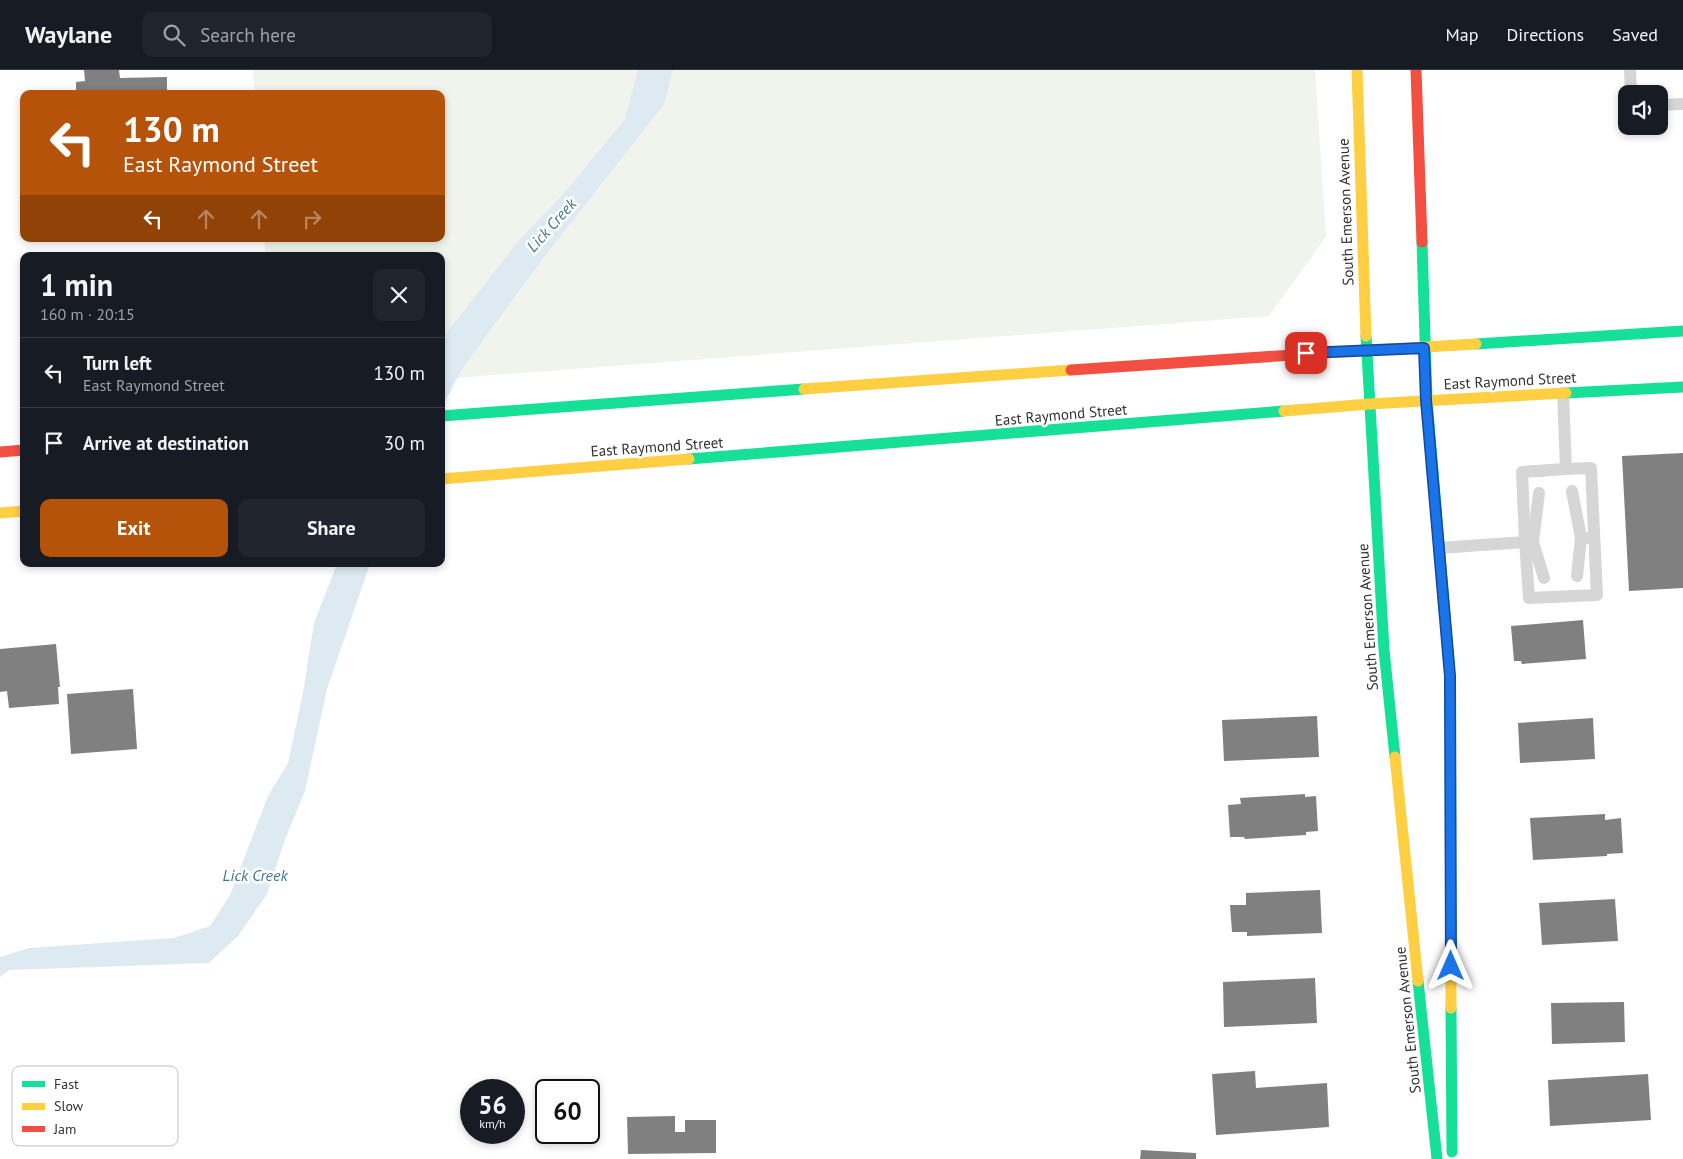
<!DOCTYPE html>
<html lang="en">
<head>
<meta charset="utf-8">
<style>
  :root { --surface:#171b24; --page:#20242c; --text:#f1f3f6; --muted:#9ea1a6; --line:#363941; --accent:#b45309 }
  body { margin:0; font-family:"PT Sans",sans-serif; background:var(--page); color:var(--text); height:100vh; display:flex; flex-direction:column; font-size:19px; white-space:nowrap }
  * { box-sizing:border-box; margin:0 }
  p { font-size:16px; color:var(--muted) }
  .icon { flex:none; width:28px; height:28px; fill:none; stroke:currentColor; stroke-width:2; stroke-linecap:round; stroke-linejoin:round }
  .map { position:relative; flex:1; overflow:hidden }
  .drawer { position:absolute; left:20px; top:182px; width:425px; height:315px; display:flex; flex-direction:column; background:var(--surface); border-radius:10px; box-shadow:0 2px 8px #0003 }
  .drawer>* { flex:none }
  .top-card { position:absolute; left:20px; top:20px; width:425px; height:152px; border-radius:10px; box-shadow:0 2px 8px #0003; background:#b45309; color:#fff; overflow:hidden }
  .controls { position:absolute; left:1618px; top:15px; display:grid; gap:10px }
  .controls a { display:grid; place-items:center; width:50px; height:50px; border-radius:10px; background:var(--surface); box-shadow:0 2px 8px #0003; font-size:25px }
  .speed { position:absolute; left:460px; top:1009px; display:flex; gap:10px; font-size:25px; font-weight:700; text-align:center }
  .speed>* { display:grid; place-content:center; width:65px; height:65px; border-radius:50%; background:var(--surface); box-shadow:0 2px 8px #0003; line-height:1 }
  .speed small { font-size:12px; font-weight:400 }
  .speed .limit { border:2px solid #111; border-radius:8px; background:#fff; color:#111 }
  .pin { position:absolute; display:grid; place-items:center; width:42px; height:42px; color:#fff; margin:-21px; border-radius:10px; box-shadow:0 2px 8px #0006 }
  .me { position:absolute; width:55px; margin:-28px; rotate:0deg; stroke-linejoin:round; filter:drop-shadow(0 0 4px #0008) }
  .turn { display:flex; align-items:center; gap:18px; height:105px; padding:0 20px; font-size:22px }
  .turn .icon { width:65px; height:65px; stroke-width:2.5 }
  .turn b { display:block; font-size:35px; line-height:42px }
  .lanes { display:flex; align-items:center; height:48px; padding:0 20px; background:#0003; justify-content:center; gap:25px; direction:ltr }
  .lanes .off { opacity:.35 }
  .round { display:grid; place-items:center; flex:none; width:52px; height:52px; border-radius:10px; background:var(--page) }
  .overview { display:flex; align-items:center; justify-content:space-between; height:85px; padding:0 20px }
  h1 { font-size:30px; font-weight:700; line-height:38px }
  .primary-button { display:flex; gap:10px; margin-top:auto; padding:10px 20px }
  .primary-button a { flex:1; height:58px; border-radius:10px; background:var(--accent); color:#fff; font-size:20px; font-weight:700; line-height:58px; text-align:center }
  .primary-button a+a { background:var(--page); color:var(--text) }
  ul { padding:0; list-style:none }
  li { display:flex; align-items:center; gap:15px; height:70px; padding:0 20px; border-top:1px solid var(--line) }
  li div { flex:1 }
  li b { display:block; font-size:19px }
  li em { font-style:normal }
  header { display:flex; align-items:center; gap:30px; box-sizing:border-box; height:70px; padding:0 25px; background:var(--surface); border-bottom:1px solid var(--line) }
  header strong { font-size:24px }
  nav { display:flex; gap:28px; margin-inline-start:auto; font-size:18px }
  .search { width:350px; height:45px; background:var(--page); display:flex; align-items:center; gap:12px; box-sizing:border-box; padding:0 18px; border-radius:10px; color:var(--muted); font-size:19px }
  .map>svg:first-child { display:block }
  .green { fill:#f1f3ed }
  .water { fill:#ddeaf2 }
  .building { fill:#808080 }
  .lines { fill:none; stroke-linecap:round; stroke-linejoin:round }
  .lane { stroke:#d6d6d6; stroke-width:12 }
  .fast { stroke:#16e098; stroke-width:11 }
  .slow { stroke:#ffcf43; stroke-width:11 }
  .jam { stroke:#f24e42; stroke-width:11 }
  .route-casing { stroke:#114b97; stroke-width:12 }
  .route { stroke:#1a73e8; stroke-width:9 }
  .labels { text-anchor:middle; stroke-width:5; stroke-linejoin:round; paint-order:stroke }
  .street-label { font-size:15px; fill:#323232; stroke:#fff }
  .water-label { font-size:16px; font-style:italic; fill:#427592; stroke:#fff }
  .key { fill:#fff; stroke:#c2c2c2; stroke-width:1 }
  .key-label { font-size:14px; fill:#323232 }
</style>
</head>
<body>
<header>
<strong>Waylane</strong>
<div class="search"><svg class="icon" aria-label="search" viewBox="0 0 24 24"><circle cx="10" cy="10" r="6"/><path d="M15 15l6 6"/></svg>Search here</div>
<nav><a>Map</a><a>Directions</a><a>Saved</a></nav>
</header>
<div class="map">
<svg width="1683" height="1089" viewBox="0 0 1683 1089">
  <rect width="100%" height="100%" fill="#fff"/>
  <polygon class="green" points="253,0 1315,0 1326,167 1269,246 441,309 441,186 266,186 264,169 441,169 441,24 255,24"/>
  <g class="water">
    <polygon points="638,0 673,0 664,34 538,195 462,299 441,339 441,274 449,260 516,174 567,120 625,49"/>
    <polygon points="337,494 370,494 327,619 305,721 286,767 267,824 238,866 209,893 9,900 0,907 0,887 29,878 174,868 210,856 230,825 268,726 288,693 303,623 314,553"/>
  </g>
  <g class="building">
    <polygon points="84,0 119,0 120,8 167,7 167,24 76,24 76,12 85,11"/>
    <polygon points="1683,383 1683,518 1629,521 1622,386"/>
    <polygon points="1583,550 1586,589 1522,594 1521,591 1514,591 1511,556"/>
    <polygon points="56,574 60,617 58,617 59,634 9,638 7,621 0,622 0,579"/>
    <polygon points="133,619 137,679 71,684 67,624"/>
    <polygon points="1317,646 1319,687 1224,691 1222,650"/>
    <polygon points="1593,648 1595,689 1520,693 1518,653"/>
    <polygon points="1305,724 1305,727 1316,726 1318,761 1306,762 1306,765 1245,769 1244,767 1230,767 1228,735 1241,734 1240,728"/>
    <polygon points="1605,744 1605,750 1621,748 1623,783 1607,784 1607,786 1533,790 1530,748"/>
    <polygon points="1320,820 1322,863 1247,866 1247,862 1232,862 1230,835 1246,835 1246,823"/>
    <polygon points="1615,829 1618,871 1542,875 1539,833"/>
    <polygon points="1315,908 1317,953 1224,957 1223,912"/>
    <polygon points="1624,932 1625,972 1552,974 1551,933"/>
    <polygon points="1255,1001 1256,1018 1327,1013 1329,1057 1216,1065 1212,1004"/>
    <polygon points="1648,1004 1651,1050 1550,1056 1548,1010"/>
    <polygon points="675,1046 675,1062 685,1062 685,1050 716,1050 716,1083 628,1084 627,1047"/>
    <polygon points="1141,1080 1196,1083 1196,1089 1140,1089"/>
  </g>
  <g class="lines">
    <g class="lane">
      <polyline points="1630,0 1631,24"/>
      <polyline points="1659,35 1683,34"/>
      <polyline points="1572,421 1581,468"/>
      <polyline points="1533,472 1539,423"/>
      <polyline points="1439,478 1525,472 1522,402 1566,399 1563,323"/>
      <polyline points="1577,506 1581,468 1594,468"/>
      <polyline points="1544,508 1533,472 1525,472 1529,528 1597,525 1591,398 1566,399"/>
    </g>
    <g class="fast">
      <polyline points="1422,172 1427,330 1450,606 1450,655"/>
      <polyline points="1366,266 1384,580 1395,687"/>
      <polyline points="1476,274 1683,261"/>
      <polyline points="1566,323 1683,317"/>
      <polyline points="441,346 804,319"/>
      <polyline points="689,389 1284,341"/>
      <polyline points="1418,911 1437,1089"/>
      <polyline points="1451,938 1452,1082"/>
    </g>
    <g class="slow">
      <polyline points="1357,0 1366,266"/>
      <polyline points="1307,284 1476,274"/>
      <polyline points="804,319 1071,300"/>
      <polyline points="1284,341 1369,334 1566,323"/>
      <polyline points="441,409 689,389"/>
      <polyline points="0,443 24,441"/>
      <polyline points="1450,655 1451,938"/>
      <polyline points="1395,687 1418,911"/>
    </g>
    <g class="jam">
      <polyline points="1416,0 1422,172"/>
      <polyline points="1071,300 1307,284"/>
      <polyline points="0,382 24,380"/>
    </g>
  </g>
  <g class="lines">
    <g class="route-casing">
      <polyline id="route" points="1306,283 1424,278 1426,330 1450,606 1451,896"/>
    </g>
    <use href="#route" class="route"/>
  </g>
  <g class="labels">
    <g class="street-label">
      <text transform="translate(1346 142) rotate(-92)" y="5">South Emerson Avenue</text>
      <text transform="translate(1510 311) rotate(-3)" y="5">East Raymond Street</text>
      <text transform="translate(1061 345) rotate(-5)" y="5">East Raymond Street</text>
      <text transform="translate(657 377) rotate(-4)" y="5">East Raymond Street</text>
      <text transform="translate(1368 547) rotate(-94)" y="5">South Emerson Avenue</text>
      <text transform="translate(1408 950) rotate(-96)" y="5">South Emerson Avenue</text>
    </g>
    <g class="water-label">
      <text transform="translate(551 155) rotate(-48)" y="6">Lick Creek</text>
      <text x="255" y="811">Lick Creek</text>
    </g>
  </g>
  <rect x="12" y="996" width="166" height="80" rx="8" class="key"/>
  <rect x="22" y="1011" width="23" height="6" fill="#16e098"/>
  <rect x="22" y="1033" width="23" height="7" fill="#ffcf43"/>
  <rect x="22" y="1056" width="23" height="6" fill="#f24e42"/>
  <g class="key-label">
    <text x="54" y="1019">Fast</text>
    <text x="54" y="1041">Slow</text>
    <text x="54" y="1064">Jam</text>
  </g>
</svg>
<div class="controls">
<a><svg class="icon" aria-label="sound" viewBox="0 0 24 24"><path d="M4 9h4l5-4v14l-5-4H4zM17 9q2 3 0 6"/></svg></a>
</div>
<div class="speed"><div>56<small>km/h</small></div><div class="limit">60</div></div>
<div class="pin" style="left:1306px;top:283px;background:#d93025"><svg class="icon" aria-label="arrive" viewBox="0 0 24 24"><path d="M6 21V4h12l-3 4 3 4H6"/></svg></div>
<svg class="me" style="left:1451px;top:896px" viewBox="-20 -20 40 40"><path d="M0-17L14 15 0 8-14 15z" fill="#1a73e8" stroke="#fff" stroke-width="4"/></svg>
<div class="top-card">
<div class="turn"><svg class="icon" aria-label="left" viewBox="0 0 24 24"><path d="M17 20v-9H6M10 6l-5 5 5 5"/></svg><div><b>130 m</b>East Raymond Street</div></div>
<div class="lanes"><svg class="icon" aria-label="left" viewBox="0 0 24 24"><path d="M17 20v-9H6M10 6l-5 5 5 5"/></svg><svg class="icon off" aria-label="ahead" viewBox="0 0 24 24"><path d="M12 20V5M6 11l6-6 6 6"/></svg><svg class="icon off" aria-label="ahead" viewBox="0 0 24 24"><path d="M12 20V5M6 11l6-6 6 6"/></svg><svg class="icon off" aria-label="right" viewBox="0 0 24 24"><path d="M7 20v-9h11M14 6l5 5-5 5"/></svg></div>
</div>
<section class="drawer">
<div class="overview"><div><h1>1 min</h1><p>160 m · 20:15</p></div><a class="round"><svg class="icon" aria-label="close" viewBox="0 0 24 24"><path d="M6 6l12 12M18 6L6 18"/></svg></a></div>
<ul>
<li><svg class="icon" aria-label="left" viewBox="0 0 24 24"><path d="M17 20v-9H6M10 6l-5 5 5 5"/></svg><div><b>Turn left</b><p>East Raymond Street</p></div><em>130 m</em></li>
<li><svg class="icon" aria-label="arrive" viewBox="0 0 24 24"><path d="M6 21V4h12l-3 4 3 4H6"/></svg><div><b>Arrive at destination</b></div><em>30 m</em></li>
</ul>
<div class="primary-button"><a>Exit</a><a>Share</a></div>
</section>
</div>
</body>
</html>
